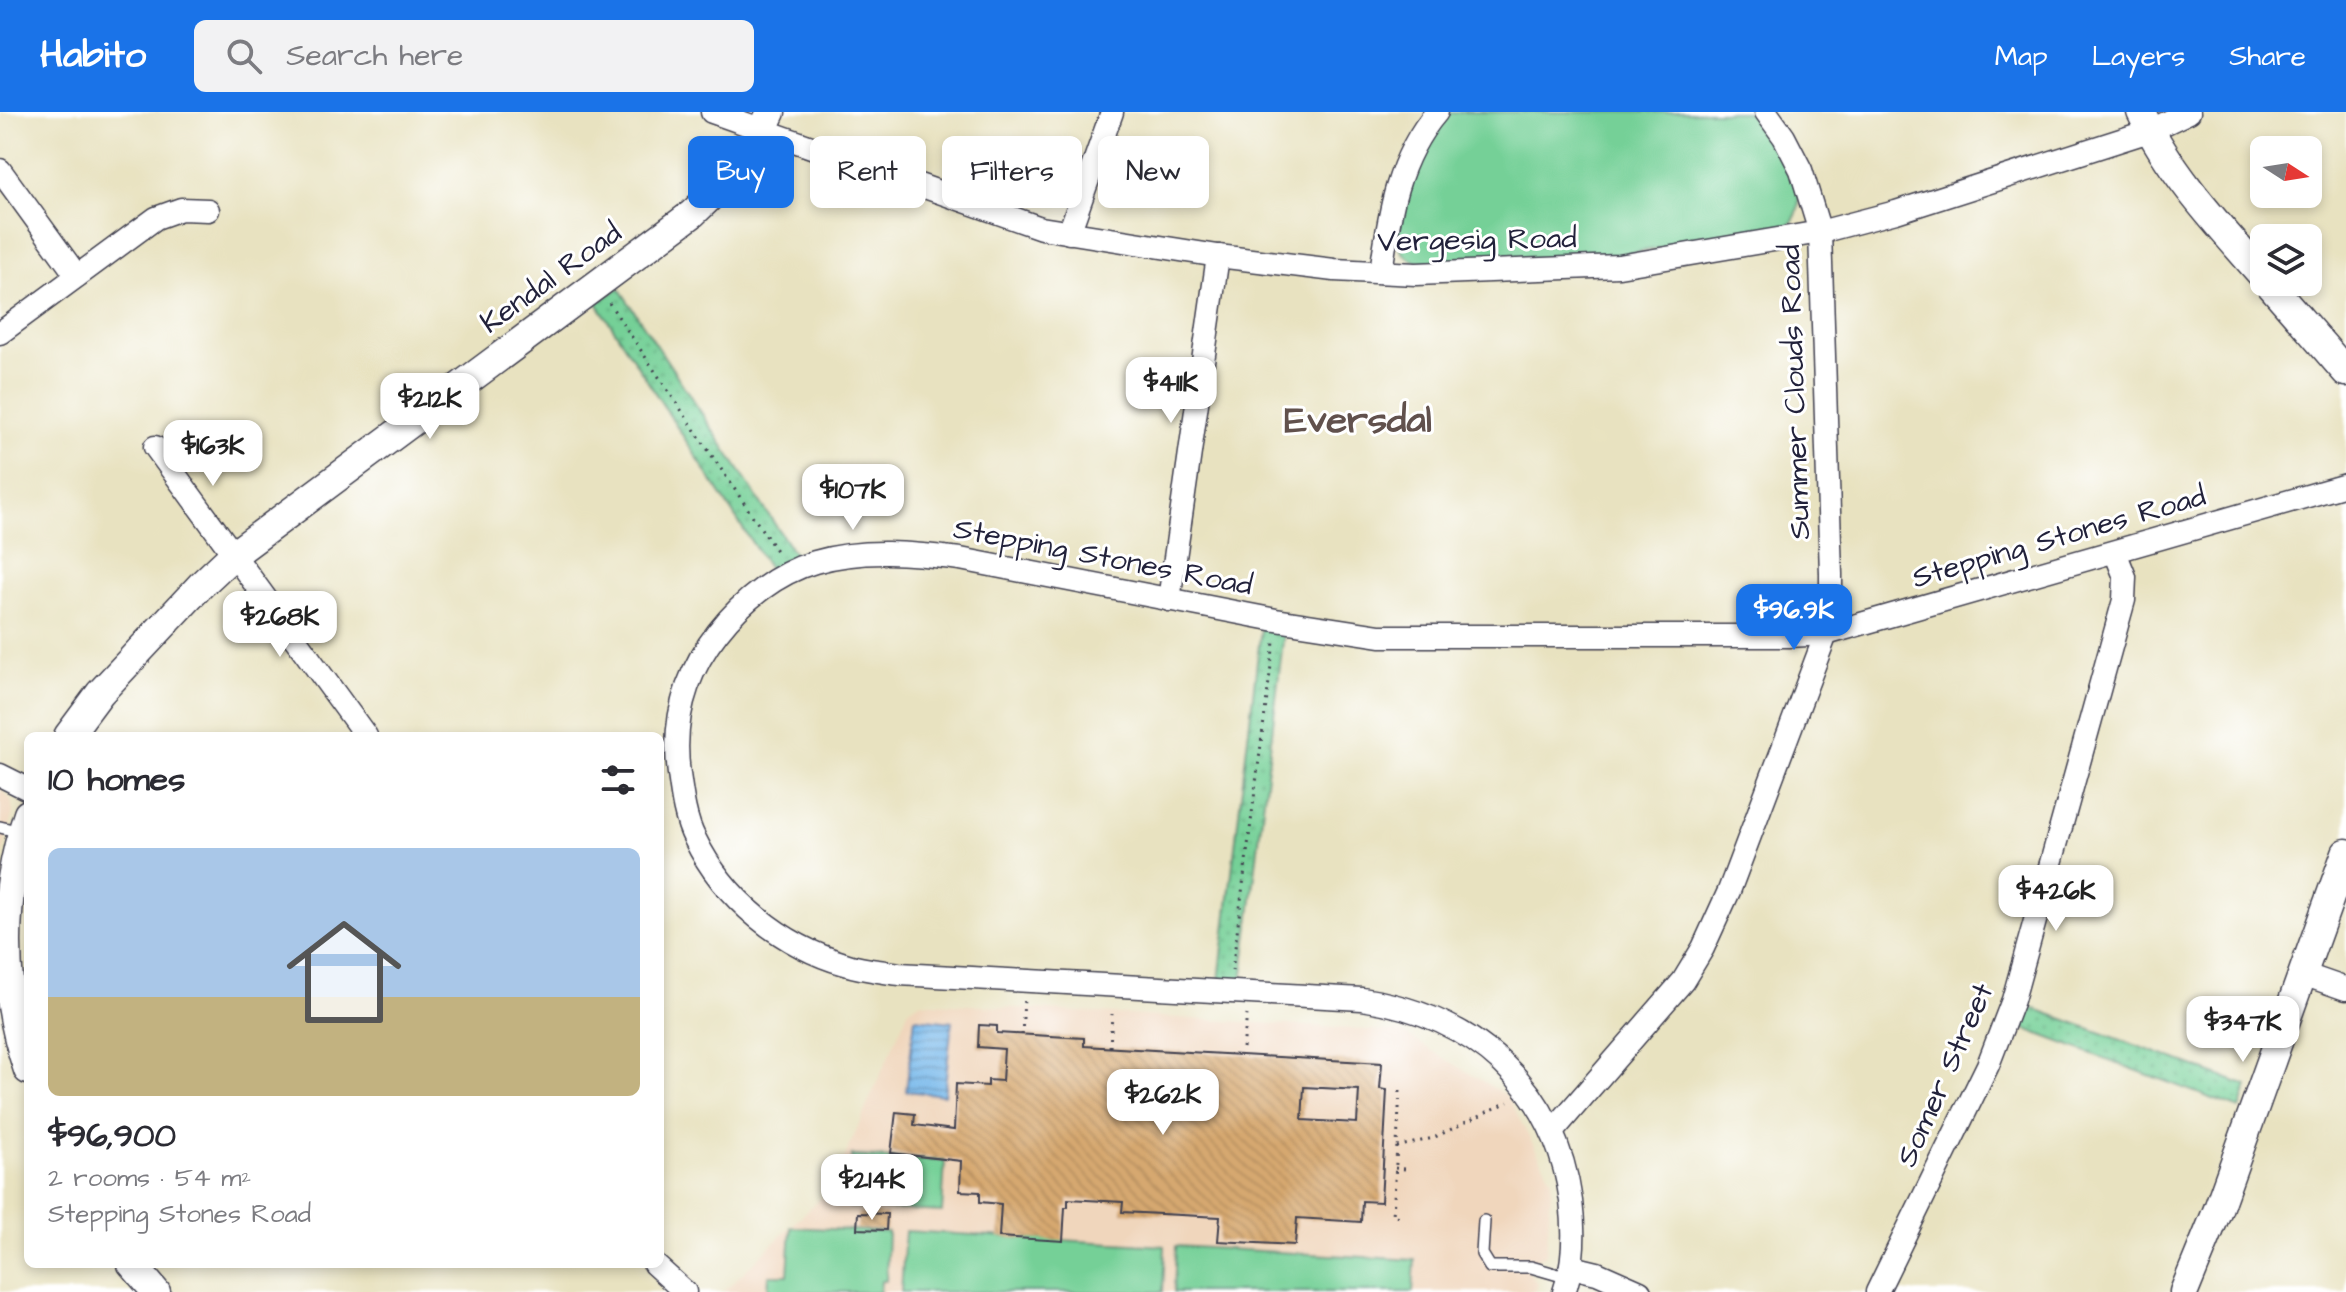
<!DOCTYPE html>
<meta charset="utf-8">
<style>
body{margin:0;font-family:"Architects Daughter",sans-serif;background:#f2f2f3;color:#2b2b33;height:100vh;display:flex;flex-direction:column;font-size:30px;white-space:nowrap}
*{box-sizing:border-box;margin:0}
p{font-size:26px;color:#7c7c81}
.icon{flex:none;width:44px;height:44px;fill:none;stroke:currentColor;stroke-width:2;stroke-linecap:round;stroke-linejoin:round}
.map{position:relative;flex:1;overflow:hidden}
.panel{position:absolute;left:24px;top:620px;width:640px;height:536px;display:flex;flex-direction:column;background:#fff;border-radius:12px;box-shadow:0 4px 12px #0003}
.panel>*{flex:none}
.hud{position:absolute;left:688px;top:24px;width:760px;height:72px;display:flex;gap:16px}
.needle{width:52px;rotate:102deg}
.buttons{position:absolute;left:2250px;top:24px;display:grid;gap:16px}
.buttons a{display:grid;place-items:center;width:72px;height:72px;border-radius:12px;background:#fff;box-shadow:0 4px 12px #0003;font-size:40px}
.price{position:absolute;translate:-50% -68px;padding:0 18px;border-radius:16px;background:#fff;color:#222;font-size:26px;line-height:52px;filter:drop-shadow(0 2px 4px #0008)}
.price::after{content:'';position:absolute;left:50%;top:48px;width:24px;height:18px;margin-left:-12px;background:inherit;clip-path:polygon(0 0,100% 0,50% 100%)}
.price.current{background:#1a73e8;color:#fff}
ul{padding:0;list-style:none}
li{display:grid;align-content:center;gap:16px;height:424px;padding:0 24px}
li+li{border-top:2px solid #e1e1e2}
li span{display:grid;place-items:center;height:248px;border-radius:12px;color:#555}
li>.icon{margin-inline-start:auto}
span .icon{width:144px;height:144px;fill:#fffc;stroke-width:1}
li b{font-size:34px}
h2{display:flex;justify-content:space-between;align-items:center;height:96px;padding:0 24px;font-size:34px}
.tag{padding:0 28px;border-radius:12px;background:#fff;box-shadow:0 4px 12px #0003;font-size:28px;line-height:72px}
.tag.current{background:#1a73e8;color:#fff}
header{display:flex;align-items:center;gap:48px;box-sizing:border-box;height:112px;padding:0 40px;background:#1a73e8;color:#fff}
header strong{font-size:38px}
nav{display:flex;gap:44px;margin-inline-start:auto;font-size:28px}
.search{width:560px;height:72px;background:#f2f2f3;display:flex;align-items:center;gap:20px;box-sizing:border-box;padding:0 28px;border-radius:12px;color:#7c7c81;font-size:30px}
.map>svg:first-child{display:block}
.built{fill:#f0d6bc}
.grass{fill:url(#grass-dots);stroke:#4c7969;stroke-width:2}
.park{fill:#75d097;stroke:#4c7969;stroke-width:2}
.water{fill:url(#water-rules);stroke:#4c6c92;stroke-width:2}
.building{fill:url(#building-back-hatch);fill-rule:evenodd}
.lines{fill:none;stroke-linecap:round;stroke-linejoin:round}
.service-casing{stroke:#403f4f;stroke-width:14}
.minor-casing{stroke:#403f4f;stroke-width:25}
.tertiary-casing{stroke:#403f4f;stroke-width:31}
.path{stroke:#403f4f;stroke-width:3;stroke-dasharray:2 6;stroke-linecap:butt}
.service{stroke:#fff;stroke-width:11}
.minor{stroke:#fff;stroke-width:22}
.tertiary{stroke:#fff;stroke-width:28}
.labels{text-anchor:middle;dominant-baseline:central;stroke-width:6;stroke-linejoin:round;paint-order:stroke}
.street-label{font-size:30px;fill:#22223b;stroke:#fff}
.district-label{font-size:38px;font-weight:bold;fill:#61514d;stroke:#fff}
</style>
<header>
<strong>Habito</strong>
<div class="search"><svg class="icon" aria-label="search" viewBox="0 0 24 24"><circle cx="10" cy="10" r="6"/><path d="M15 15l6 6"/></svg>Search here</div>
<nav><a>Map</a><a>Layers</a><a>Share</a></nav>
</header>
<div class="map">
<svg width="2346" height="1180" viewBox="0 0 2346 1180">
<defs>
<pattern id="grass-dots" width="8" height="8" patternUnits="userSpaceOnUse" patternTransform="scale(2)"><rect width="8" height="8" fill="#75d097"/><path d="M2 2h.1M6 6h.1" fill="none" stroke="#65b283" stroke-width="1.8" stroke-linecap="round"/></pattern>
<pattern id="water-rules" width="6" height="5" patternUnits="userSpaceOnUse" patternTransform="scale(2)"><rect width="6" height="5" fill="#75b7ea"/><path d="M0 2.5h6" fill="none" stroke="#6094bf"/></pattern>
<pattern id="building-back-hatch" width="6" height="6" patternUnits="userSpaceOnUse" patternTransform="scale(2)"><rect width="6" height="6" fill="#d6a86f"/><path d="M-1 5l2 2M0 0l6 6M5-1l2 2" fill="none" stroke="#b79061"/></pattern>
</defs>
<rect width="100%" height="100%" fill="#fff"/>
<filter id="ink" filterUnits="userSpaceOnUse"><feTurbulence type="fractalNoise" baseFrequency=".0125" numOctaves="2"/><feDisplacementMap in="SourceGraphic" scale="16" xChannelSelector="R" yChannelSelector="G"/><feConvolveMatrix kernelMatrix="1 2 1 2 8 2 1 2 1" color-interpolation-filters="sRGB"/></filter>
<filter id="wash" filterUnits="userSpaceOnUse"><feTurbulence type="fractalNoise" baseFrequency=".006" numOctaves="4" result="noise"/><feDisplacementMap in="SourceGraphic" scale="32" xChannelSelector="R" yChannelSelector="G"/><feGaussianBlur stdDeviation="1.8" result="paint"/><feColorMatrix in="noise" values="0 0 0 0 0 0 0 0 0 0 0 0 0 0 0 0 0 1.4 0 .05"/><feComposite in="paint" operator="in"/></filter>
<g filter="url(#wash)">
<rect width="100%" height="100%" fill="#e8e2c0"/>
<g class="built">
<polygon points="0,676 11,688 13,700 0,751"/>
<polygon points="920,890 1401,920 1507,984 1552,1068 1546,1143 1532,1149 1529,1162 1538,1172 1535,1180 723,1180 832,1075 909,897"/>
</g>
<g class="grass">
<polygon points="619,176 799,449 771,460 597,191"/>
<polygon points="1261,516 1284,520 1242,870 1219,869"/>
<polygon points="2022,892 2248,974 2240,997 2014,913"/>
</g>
<g class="park">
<path d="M1451,0h300c22,24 70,87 36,115l-185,31 -185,4c-54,-18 10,-125 34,-150z"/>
<polygon points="852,1044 945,1049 942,1100 849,1095"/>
<polygon points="791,1115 888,1120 886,1169 881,1169 880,1180 768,1180 769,1163 788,1163"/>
<polygon points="905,1119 1165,1134 1163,1180 901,1180"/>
<polygon points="1176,1134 1415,1148 1413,1180 1174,1180"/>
</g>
<polygon class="water" points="915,906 952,910 944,983 906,979"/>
<g id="blocks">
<g class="building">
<path d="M979,913l18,1v7l87,5v8l298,17 -2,26 7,1 -6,112 -19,-1 -1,21 -64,-4 -2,27 -77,-4 2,-24 -98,-5 1,-10 -55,-3v8h-3l-2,34 -64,-4 2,-33 -21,-2v-10l-20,-1 1,-30 -70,-8 5,-41 19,2 -1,11 40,5 2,-46 32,2v-6l14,1 2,-32 -26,-2zM1304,975l55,3 -2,33 -55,-3z"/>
<polygon points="858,1101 887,1102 886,1118 857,1117"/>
</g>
</g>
</g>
<g filter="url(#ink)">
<use href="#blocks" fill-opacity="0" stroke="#403f4f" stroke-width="2"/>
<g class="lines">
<g class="service-casing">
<g id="service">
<polyline points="0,715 21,720"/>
<polyline points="1484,1109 1482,1142 1490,1155 1531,1155 1569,1166"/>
</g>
</g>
<g class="minor-casing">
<g id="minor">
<polyline points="712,0 1041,116 1218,144 1334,158 1416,162 1619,154 1820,120 1896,100 2149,19 2189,0"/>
<polyline points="0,58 77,164"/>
<polyline points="1069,121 1112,0"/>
<path d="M1381,160c8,-58 16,-113 56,-160"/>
<polyline points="0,221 156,106 181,97 208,98"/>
<polyline points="155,335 366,624"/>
<polyline points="1169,488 1218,144"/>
<polyline points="0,663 28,677"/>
<polyline points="2303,862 2346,877"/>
<polyline points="1552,1020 1683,869 1703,836 1729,779 1826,522 1831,492 1831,462 1820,120 1801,58 1784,25 1766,0"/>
<polyline points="654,1152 685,1180"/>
<polyline points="1572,1155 1597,1161 1640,1180"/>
<path d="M1564,1180c11,-30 11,-60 7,-91 -16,-115 -97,-185 -209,-202l-463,-25c-18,-3 -37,-4 -54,-10 -63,-18 -121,-65 -150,-125 -10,-19 -13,-43 -16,-65 -7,-52 6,-100 39,-142 24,-31 59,-59 97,-70 47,-14 98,-9 145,-3l316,61 104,16h409l37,-2 520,-149"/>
<polyline points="1877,1180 1988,953 2013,888 2124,488 2125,465 2115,440"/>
</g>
</g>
<g class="tertiary-casing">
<g id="tertiary">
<path d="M2141,0c29,62 78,114 123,165"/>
<polyline points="2268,170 2346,260"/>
<path d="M68,624l32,-43 101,-108 32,-30 459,-341c31,-29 62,-62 79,-102"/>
<path d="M28,702c-28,82 -28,174 0,256"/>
<polyline points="132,1152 156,1180"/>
<polyline points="2184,1180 2218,1097 2346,741"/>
</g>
</g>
<g class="path">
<polyline points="609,191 779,443"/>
<polyline points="1232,859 1274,530"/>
<polyline points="1022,923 1024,888"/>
<polyline points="1110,935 1112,902"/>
<polyline points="1243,936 1247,903"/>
<polyline points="1400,979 1393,1104 1403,1105"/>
<polyline points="1397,1035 1433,1026 1508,990"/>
<polyline points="1395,1056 1406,1057"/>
</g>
<use href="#service" class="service"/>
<use href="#minor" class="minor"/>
<use href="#tertiary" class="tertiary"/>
</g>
</g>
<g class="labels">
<g class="street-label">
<text transform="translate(1477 128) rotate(-1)">Vergesig Road</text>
<text transform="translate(551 166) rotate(-36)">Kendal Road</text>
<text transform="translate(1795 280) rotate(-92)">Summer Clouds Road</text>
<text transform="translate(2059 425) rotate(-16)">Stepping Stones Road</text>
<text transform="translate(1103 445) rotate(11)">Stepping Stones Road</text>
<text transform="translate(1945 963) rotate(-66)">Somer Street</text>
</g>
<g class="district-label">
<text x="1358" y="309">Eversdal</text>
</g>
</g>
</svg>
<div class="buttons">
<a><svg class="needle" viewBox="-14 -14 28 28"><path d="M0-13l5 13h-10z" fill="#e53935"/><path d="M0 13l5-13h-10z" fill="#7c7c81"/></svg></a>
<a><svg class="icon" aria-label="layers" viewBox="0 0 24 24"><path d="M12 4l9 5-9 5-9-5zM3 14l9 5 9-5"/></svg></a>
</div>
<b class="price" style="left:1171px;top:313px">$411K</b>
<b class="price" style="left:430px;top:329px">$212K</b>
<b class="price" style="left:213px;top:376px">$163K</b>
<b class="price" style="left:853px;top:420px">$107K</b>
<b class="price current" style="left:1794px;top:540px">$96.9K</b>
<b class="price" style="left:280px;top:547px">$268K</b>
<b class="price" style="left:2056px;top:821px">$426K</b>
<b class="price" style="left:2243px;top:952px">$347K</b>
<b class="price" style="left:1163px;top:1025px">$262K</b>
<b class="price" style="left:872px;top:1110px">$214K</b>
<div class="hud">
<a class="tag current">Buy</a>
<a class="tag">Rent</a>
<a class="tag">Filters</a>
<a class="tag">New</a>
</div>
<section class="panel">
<h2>10 homes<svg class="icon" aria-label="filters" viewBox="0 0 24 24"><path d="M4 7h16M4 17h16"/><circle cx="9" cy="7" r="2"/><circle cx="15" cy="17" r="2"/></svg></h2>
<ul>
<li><span style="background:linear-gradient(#a9c7e8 60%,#c2b280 0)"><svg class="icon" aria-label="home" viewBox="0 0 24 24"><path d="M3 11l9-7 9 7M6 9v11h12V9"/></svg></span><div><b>$96,900</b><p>2 rooms · 54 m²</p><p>Stepping Stones Road</p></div></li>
</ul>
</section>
</div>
